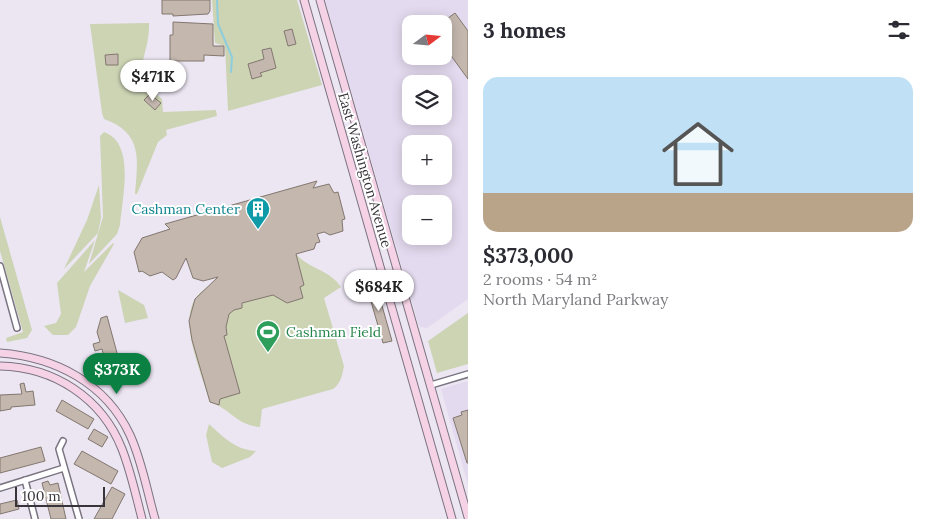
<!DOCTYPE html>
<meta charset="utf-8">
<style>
body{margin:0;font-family:Lora,serif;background:#f2f2f3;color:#2b2b33;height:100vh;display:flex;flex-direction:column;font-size:19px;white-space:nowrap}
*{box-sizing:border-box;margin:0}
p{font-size:16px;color:#7c7c81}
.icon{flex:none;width:28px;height:28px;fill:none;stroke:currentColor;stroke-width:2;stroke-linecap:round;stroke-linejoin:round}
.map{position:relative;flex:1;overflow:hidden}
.panel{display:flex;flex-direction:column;background:#fff;width:460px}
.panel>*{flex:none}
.needle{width:32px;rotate:74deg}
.fabs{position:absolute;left:402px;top:15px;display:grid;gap:10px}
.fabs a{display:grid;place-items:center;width:50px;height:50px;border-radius:10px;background:#fff;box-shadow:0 2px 12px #0003;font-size:25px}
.scale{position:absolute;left:15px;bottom:12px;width:90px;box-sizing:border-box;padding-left:5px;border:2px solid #38353a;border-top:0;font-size:14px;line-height:18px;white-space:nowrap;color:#38353a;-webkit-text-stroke:4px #fff;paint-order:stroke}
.price{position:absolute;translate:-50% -42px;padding:0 11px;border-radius:18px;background:#fff;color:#222;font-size:16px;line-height:32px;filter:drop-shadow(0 1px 2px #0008)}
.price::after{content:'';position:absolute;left:50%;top:30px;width:15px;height:11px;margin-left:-8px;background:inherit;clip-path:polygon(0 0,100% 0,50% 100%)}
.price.selected{background:#0b8043;color:#fff}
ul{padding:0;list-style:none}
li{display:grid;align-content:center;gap:10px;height:265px;padding:0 15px}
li+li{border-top:1px solid #e1e1e2}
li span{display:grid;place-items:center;height:155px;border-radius:15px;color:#555}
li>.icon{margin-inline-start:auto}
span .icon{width:90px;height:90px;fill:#fffc;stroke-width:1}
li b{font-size:21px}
h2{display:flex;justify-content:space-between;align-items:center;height:60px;padding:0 15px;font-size:21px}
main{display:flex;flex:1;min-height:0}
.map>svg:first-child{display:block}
.commercial{fill:#e4daef;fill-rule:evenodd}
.green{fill:#ccd4b4}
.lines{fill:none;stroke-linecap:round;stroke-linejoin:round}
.stream{stroke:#8ecddc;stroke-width:2}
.building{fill:#c3b7ae;stroke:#82776f}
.minor-casing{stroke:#797480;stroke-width:8}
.secondary-casing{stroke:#797480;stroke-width:9}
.minor{stroke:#fff;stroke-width:5}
.secondary{stroke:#f6d2e6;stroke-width:7}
.labels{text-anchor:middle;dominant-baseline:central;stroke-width:4;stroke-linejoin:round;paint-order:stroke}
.street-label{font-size:14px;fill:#38353a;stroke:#fff}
.culture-label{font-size:14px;fill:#0d838f;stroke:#fff;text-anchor:end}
.leisure-label{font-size:14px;fill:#27864d;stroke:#fff;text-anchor:start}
</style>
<main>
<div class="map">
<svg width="468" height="519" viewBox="0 0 468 519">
<rect width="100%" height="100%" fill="#ece6f3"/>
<g class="commercial">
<path d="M325,0h143v299l-41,29 -7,-1 -2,-4zM411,24h33v32h-33zM411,84h33v32h-33zM411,144h33v32h-33zM411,204h33v32h-33z"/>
<polygon points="468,381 468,485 441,389"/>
</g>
<g class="green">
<polygon points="212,0 297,0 322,85 228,111 225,46 215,43"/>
<path d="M149,23c1,37 -22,45 13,76l1,13 53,-2 1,6 -51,14 1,5 -9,7 -21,52h-2c3,-35 8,-61 -31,-75l-2,-6 -12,-89z"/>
<path d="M104,132c32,11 18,67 16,93l-3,9 -28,30 14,-47 -3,-81z"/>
<polygon points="99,185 101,218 98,233 64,269 87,220"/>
<polygon points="0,217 32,330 27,338 7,342 6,338 23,332 0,251"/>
<polygon points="95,240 84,272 113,243 114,244 90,286 76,327 68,335 53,335 44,326 56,323 61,314 57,283"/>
<path d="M296,254c13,15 34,16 45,33l-17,11 20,68c-2,10 -3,17 -11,23l-71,20 -2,18c-24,-2 -29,-18 -50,-25 -8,-27 -31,-78 -15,-103 4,-7 15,-14 21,-18v-3z"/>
<polygon points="118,290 144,305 148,318 125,323"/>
<polygon points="468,313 468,364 437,373 428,341"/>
<path d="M209,424c14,13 27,26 47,27l-6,6 -28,11 -10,-6 -6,-27z"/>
</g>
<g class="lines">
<polyline class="stream" points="217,0 218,24 232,57 231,72"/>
</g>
<g class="building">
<polygon points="162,0 210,0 210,11 208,14 173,16 173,14 162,14"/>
<polygon points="455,13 468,31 468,79 444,46 444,21"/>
<polygon points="173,22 213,24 213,46 224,46 224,56 204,55 204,61 170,61 170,35 173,35"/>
<polygon points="292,29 296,44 288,46 284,31"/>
<polygon points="271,48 276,68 260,73 262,76 252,79 248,64 264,59 262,50"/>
<polygon points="118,54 118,65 106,65 105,55"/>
<polygon points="150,94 161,103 155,110 144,100"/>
<polygon points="317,181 313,188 329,184 334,193 338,192 345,219 342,220 343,231 330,235 324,232 317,234 320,242 316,243 314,249 296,254 304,285 300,287 303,298 287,303 273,295 242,303 242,308 234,310 229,314 226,327 227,335 224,336 240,393 220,399 219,405 210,402 192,340 189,321 195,299 218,277 203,281 193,278 186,258 176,278 173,280 162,272 150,276 142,271 139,272 134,252 142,238 170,229 165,224"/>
<polygon points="375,281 392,341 383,343 366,284"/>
<polygon points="107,316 120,364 107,369 102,349 95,351 93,344 100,342 97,332 101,318"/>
<polygon points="24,383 26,392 33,391 35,405 11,407 11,409 0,411 0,395 22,394 20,384"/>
<polygon points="62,400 94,419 88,429 56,411"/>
<polygon points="468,410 468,463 467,463 453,418 462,415 461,412"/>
<polygon points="94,429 108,437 102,447 88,439"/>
<polygon points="41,447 45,461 0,473 0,458"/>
<polygon points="82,451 118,471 111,484 74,464"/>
<polygon points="48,481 50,485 58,483 66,519 51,519 42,483"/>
<polygon points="112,487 125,494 112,519 94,519"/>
<polygon points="17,500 19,509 0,514 0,504"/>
</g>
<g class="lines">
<g class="minor-casing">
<g id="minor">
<polyline points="0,266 17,328"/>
<polyline points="431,385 468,374"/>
<polyline points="63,441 59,449 79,519"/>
<polyline points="25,480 35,519"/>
<polyline points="0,488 64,468"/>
</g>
</g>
<g class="secondary-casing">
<g id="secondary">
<polyline points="304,0 452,519"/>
<polyline points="320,0 468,517"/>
<path d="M0,353c55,4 106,30 130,82 12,26 17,56 25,84"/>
<path d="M0,366c54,1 102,32 122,83 9,23 14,47 20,70"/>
</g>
</g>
<use href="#minor" class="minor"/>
<use href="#secondary" class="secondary"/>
</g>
<defs>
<g id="building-pin" transform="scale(1.25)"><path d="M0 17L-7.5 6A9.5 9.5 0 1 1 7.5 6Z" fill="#0f9aa8" stroke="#fff"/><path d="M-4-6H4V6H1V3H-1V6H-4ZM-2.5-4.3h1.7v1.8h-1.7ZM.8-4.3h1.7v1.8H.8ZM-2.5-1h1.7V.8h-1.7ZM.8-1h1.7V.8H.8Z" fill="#fff"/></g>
<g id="stadium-pin" transform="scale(1.25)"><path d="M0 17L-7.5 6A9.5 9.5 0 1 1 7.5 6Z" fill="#2e9e5b" stroke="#fff"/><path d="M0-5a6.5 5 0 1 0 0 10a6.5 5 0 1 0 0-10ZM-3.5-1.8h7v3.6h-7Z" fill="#fff"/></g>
</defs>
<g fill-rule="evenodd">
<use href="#building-pin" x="258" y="209"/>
<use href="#stadium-pin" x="268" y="332"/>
</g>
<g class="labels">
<g class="street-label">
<text transform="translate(365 170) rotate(74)">East Washington Avenue</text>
</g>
<g class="culture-label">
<text x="240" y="209">Cashman Center</text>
</g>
<g class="leisure-label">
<text x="286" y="332">Cashman Field</text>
</g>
</g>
</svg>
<div class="fabs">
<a><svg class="needle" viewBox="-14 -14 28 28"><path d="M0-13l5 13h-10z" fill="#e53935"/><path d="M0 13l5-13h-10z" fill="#7c7c81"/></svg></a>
<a><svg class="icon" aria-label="layers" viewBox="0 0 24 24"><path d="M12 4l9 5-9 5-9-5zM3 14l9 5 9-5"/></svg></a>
<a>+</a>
<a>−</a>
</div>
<div class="scale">100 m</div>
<b class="price" style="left:153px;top:102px">$471K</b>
<b class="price" style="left:379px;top:312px">$684K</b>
<b class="price selected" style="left:117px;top:395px">$373K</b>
</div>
<section class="panel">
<h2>3 homes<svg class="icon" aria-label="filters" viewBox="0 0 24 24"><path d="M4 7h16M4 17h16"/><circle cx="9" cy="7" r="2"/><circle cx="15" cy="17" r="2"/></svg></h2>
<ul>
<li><span style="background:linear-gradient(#bfe0f5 75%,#b9a48a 0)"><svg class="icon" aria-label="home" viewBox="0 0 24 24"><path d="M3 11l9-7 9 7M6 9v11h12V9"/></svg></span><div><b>$373,000</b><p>2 rooms · 54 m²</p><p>North Maryland Parkway</p></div></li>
</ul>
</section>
</main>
